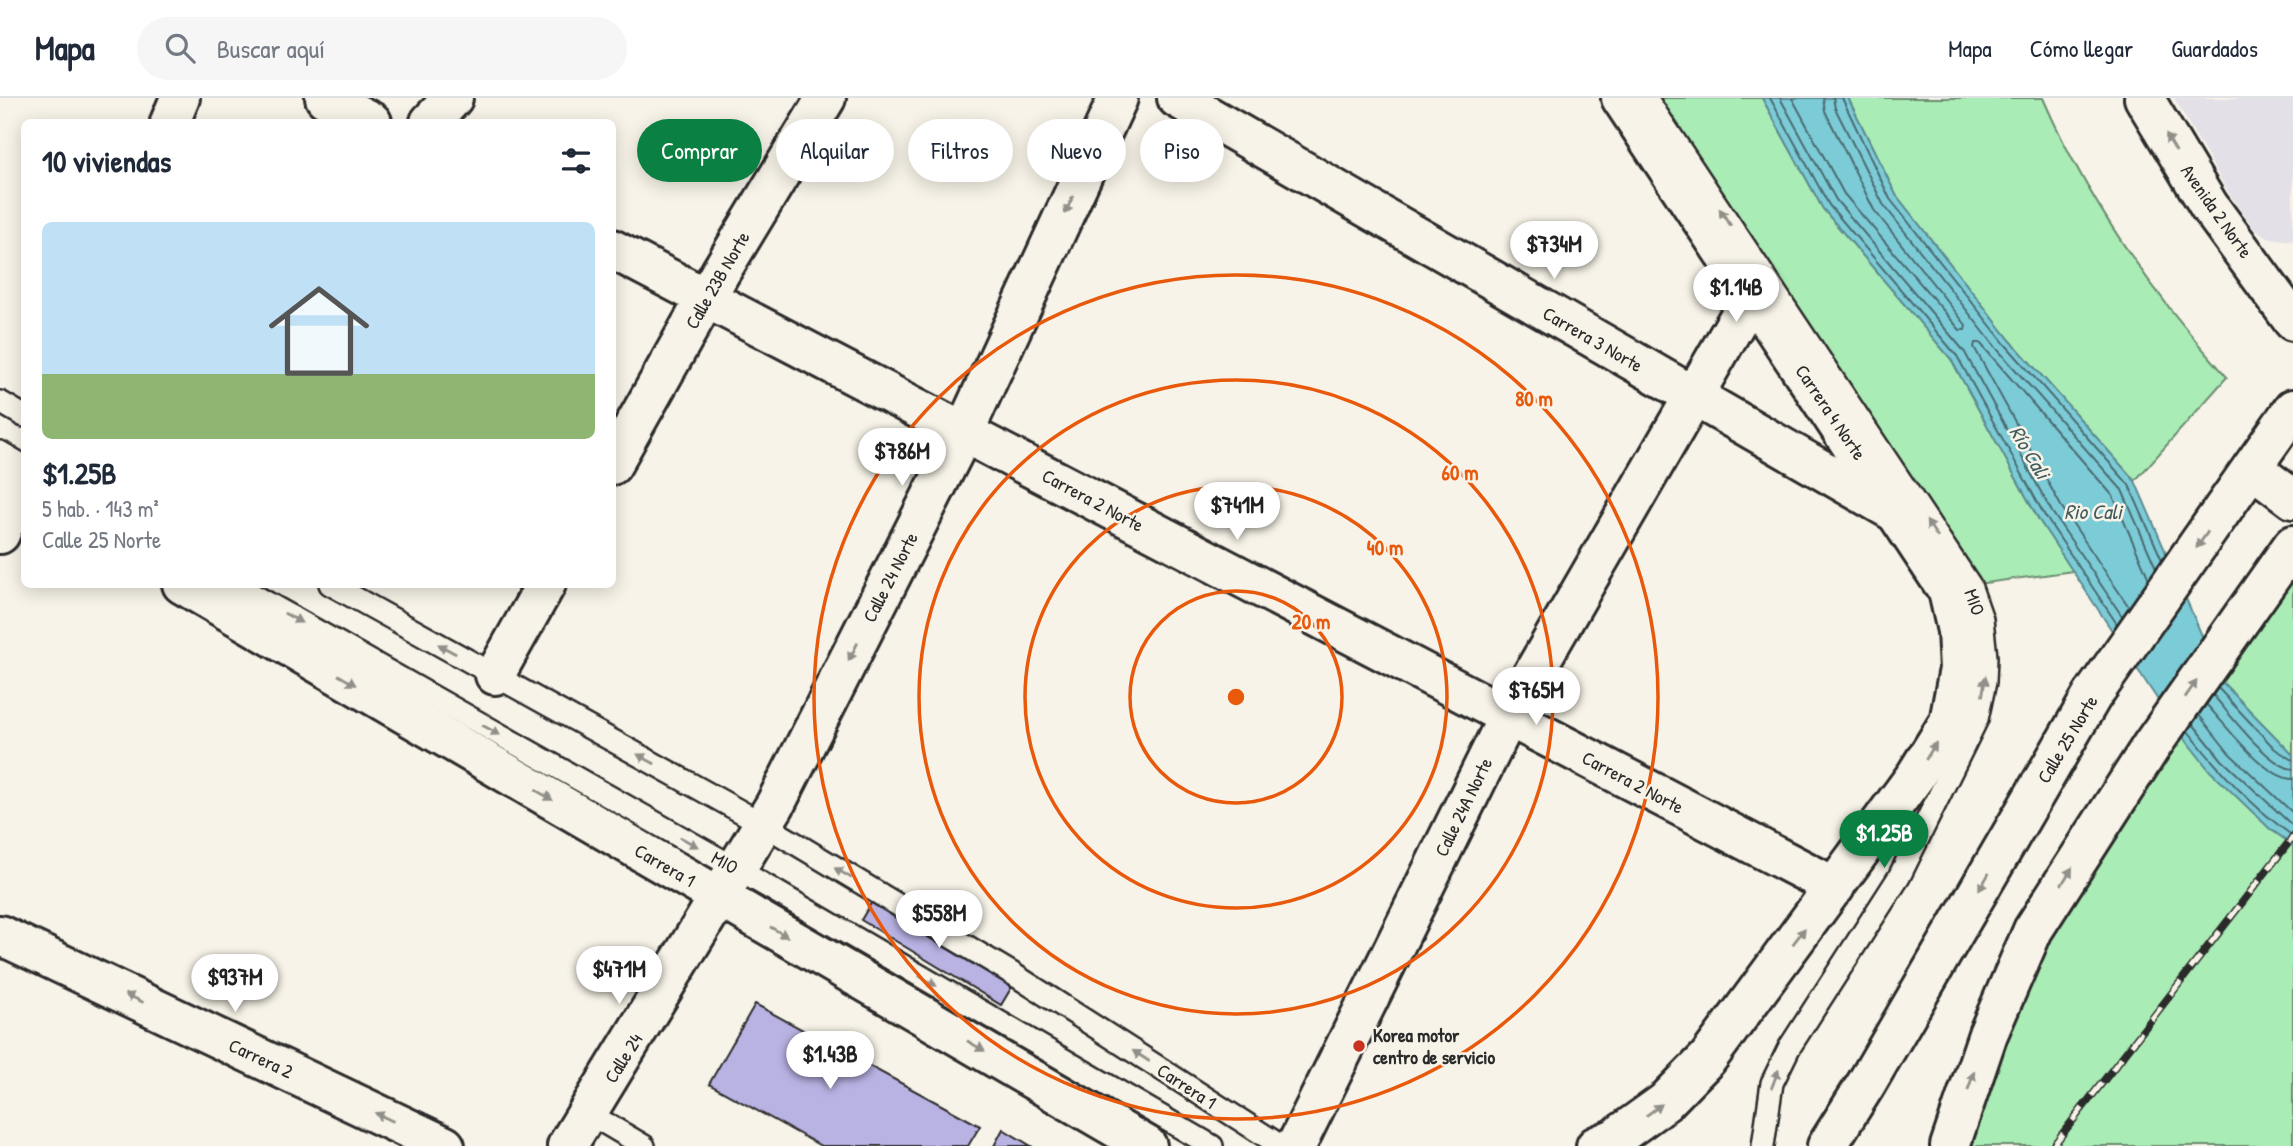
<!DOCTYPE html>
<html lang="es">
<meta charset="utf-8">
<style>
body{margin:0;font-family:"Patrick Hand",sans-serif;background:#f6f6f7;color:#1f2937;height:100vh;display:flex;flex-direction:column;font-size:26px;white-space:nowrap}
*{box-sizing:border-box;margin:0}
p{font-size:23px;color:#747a83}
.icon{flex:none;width:38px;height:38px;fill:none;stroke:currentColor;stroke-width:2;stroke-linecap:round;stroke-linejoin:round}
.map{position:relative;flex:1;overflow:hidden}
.side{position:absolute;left:21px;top:21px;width:595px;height:469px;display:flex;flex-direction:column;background:#fff;border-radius:10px;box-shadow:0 4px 18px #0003}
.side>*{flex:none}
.top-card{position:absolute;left:637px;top:21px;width:665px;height:63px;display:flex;gap:14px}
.price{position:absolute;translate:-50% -60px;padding:0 16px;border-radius:24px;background:#fff;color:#222;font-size:23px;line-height:46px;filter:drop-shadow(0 2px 4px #0008)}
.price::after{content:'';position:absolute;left:50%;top:42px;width:21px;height:16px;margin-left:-10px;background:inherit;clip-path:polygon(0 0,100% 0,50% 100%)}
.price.active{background:#0b8043;color:#fff}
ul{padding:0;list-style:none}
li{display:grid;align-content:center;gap:14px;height:371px;padding:0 21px}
li span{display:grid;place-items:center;height:217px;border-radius:10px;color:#555}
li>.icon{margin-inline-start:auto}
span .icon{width:126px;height:126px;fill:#fffc;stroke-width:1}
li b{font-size:30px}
h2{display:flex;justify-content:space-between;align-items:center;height:84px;padding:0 21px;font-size:30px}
.pill{padding:0 24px;border-radius:32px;background:#fff;box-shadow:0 4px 18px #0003;font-size:24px;line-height:63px}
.pill.active{background:#0b8043;color:#fff}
header{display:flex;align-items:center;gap:42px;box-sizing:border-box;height:98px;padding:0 35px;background:#fff;border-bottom:2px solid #e0e1e3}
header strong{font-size:33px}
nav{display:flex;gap:38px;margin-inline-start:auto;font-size:24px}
.search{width:490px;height:63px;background:#f6f6f7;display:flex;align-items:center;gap:18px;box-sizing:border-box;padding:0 24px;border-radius:38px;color:#747a83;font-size:26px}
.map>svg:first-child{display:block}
.built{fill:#e4e0e7}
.green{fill:#aaecb5;stroke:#6a8c70;stroke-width:2}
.water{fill:#7cccd8;stroke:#5c8c93;stroke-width:2}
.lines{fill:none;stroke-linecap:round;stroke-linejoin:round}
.shore{stroke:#4b6b70;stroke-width:2}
.building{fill:#b9b3e4;stroke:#2b2b2b;stroke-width:2}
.service-casing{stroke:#2b2b2b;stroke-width:26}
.minor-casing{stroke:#2b2b2b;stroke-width:44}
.secondary-casing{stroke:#2b2b2b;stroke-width:44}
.primary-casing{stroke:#2b2b2b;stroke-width:44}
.service{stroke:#f7f3e8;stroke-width:21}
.minor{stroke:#f7f3e8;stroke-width:38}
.secondary{stroke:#f7f3e8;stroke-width:38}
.primary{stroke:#f7f3e8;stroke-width:38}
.rail-casing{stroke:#2b2b2b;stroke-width:8}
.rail{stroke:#f7f3e8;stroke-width:5;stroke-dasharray:16;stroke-linecap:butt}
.oneway{fill:#918f8a}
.ring{fill:none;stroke:#e8590c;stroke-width:3.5}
.poi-dot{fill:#c8321e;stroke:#f7f3e8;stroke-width:2.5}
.labels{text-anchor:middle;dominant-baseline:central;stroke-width:5;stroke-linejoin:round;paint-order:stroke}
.street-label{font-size:19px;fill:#2b2b2b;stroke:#f7f3e8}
.poi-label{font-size:19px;font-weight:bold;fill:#2b2b2b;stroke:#f7f3e8;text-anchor:start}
.water-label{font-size:21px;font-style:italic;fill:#435b5f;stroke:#f7f3e8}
.centre{fill:#e8590c;stroke:#f7f3e8;stroke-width:3.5}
.ring-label{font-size:21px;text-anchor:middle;font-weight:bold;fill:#e8590c;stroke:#f7f3e8;stroke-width:5;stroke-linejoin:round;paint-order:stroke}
</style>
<header>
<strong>Mapa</strong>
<div class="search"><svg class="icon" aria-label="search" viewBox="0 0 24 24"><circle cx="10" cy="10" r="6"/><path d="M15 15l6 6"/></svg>Buscar aquí</div>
<nav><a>Mapa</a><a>Cómo llegar</a><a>Guardados</a></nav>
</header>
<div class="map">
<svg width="2293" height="1048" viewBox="0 0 2293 1048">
<rect width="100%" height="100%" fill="#f7f3e8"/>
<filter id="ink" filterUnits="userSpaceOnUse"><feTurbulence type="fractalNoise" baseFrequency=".0143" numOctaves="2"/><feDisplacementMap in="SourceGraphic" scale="14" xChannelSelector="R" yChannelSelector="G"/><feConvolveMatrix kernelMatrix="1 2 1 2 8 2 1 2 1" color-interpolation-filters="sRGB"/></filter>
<g filter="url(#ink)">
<polygon class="built" points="2174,0 2293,0 2293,143 2270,140 2255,132 2228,94"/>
<g class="green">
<polygon points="1646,0 1762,0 1823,111 1951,261 2039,422 2073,473 1970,487"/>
<path d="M1848,0h195c45,104 109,195 184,279l-92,104 -125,-141 -114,-145z"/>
<polygon points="2293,469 2293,657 2222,584"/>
<polygon points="2177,631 2269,730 2293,747 2293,1048 1950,1048 1988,936"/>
</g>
<polygon class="water" points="1762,0 1848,0 1896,97 2010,242 2135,383 2222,584 2293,657 2293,747 2269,730 2210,673 2177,631 2039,422 1951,261 1823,111"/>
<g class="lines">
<g class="shore">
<polyline points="1770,0 1829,107 1957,258 2045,418 2117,526"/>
<polyline points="1780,0 1836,102 1964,253 2052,414 2122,518"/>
<polyline points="1792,0 1844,96 1960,232 1965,232 1966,227 1874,112 1825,13 1823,0"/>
<polyline points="1833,0 1835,10 1883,106 1998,252 2122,392 2156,470"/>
<polyline points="1842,0 1890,101 2005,246 2129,387 2162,462"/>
<polyline points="2129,509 2061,408 1974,249 1975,245 1980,245 2113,398 2149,481"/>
<polyline points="2218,590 2275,651 2293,662"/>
<path d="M2213,597c16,18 56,72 80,74"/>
<path d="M2206,606c20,21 58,74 87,75"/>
<polyline points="2199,617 2229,655 2293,715"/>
<polyline points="2193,626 2222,662 2293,728"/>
<path d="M2188,633c30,39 64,76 105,105"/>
</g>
</g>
<g class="building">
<polygon points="876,797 1016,882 1001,907 861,822"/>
<polygon points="755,906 980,1028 968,1048 821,1048 709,986"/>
<polygon points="1003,1031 1031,1048 994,1048"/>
</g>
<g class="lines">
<g class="service-casing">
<g id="service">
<polyline points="1646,0 1970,487 1982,521 1986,559 1985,584 1977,621 1899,779 1789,950 1772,985 1763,1048"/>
<polyline points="0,304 24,318"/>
<polyline points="0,354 24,368"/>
<polyline points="234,486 737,771 1212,1048"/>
<polyline points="330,486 763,726 1013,876 1281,1048"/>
<polyline points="588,1015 644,1048"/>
</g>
</g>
<g class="minor-casing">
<g id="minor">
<polyline points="325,0 372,24"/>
<polyline points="1177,0 1893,413"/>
<polyline points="430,24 453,0"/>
<polyline points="612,151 1835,789"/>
<polyline points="612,367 720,175 826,0"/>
<polyline points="495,577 546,486"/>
<polyline points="0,837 445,1048"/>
<polyline points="567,1048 775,707 964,334 1118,0"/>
<polyline points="1296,1048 1508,619 1752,197"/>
<polyline points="1596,1048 1615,1040 1665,1004 1708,960 1916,677 1949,624 1959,571 1957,533 1948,493 1621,0"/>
</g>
</g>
<g class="secondary-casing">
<g id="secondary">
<polyline points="170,24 180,0"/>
<polyline points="0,436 24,380"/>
</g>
</g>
<g class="primary-casing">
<g id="primary">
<polyline points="2144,0 2209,108 2293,223"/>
<polyline points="2252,370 2293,401"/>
<polyline points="0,381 24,395"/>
<polyline points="182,486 1147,1048"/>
<polyline points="1827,1048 1866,986 2092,598 2293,311"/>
<polyline points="1950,1048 1988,936 2033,832 2152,647 2293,447"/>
</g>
</g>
<use href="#service" class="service"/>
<use href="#minor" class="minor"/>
<use href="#secondary" class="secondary"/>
<use href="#primary" class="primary"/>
<g class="rail-casing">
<polyline id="rail" points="2053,1048 2293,739"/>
</g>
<use href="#rail" class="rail"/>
</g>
<defs><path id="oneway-solid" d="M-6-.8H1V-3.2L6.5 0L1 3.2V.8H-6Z" transform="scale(1.75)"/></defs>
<g class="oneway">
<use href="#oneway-solid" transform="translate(2171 45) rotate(-121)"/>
<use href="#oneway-solid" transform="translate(1069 107) rotate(115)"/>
<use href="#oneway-solid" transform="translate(1725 119) rotate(-124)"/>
<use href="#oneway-solid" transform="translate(1932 431) rotate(-124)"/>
<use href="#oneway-solid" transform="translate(2202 442) rotate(125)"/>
<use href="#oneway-solid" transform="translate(293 520) rotate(29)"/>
<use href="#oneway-solid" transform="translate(447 551) rotate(-151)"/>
<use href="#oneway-solid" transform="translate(853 554) rotate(117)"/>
<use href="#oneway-solid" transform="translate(347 582) rotate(30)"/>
<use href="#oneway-solid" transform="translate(1984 588) rotate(-81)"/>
<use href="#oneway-solid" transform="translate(2191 591) rotate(-55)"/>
<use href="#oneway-solid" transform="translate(491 632) rotate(29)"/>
<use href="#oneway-solid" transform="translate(1931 653) rotate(-58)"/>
<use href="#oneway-solid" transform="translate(646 661) rotate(-151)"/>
<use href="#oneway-solid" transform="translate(544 697) rotate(30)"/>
<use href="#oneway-solid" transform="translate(689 744) rotate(29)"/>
<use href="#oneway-solid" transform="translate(843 775) rotate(-149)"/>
<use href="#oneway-solid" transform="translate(2067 778) rotate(-58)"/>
<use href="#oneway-solid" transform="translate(1984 784) rotate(120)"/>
<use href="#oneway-solid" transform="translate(779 834) rotate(30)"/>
<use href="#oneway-solid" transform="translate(1799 838) rotate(-53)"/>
<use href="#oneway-solid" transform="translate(928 883) rotate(30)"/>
<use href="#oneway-solid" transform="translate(134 900) rotate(-155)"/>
<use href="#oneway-solid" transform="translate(976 948) rotate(30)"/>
<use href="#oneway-solid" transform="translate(1141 958) rotate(-147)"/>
<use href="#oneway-solid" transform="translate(1775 981) rotate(-69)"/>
<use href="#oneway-solid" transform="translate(1971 983) rotate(-71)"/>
<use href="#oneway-solid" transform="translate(1654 1012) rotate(-36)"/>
<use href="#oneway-solid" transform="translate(384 1019) rotate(-155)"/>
</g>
</g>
<g class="ring">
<circle cx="1236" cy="599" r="106"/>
<circle cx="1236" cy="599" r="211"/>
<circle cx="1236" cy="599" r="317"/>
<circle cx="1236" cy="599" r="422"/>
</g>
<circle class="poi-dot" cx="1359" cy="948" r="7"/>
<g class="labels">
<g class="street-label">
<text transform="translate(2217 113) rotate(55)">Avenida 2 Norte</text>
<text transform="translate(717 182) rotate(-60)">Calle 23B Norte</text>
<text transform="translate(1593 241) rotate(30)">Carrera 3 Norte</text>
<text transform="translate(1831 314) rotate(56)">Carrera 4 Norte</text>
<text transform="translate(1093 402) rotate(28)">Carrera 2 Norte</text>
<text transform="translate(890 479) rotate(-63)">Calle 24 Norte</text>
<text transform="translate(1975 504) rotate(70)">MIO</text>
<text transform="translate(2067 641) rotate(-59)">Calle 25 Norte</text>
<text transform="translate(1633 684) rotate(28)">Carrera 2 Norte</text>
<text transform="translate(1463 709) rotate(-64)">Calle 24A Norte</text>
<text transform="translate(725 764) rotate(29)">MIO</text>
<text transform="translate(665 767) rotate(30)">Carrera 1</text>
<text transform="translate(261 960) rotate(25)">Carrera 2</text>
<text transform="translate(623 960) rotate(-58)">Calle 24</text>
<text transform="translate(1187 988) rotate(33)">Carrera 1</text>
</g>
<g class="poi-label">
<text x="1373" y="937">Korea motor<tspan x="1373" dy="22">centro de servicio</tspan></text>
</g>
<g class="water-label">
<text transform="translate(2030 354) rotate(59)">Río Cali</text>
<text x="2093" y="413">Rio Cali</text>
</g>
</g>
<circle cx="1236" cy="599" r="10" class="centre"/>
<g class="ring-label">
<text x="1534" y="308">80 m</text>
<text x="1460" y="382">60 m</text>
<text x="1385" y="457">40 m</text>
<text x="1311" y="531">20 m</text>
</g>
</svg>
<b class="price" style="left:1554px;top:183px">$734M</b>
<b class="price" style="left:1736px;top:226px">$1.14B</b>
<b class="price" style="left:902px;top:390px">$786M</b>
<b class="price" style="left:1237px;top:444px">$741M</b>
<b class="price" style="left:1536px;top:629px">$765M</b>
<b class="price active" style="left:1884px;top:772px">$1.25B</b>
<b class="price" style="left:939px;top:852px">$558M</b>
<b class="price" style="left:619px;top:908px">$471M</b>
<b class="price" style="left:235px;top:916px">$937M</b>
<b class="price" style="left:830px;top:993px">$1.43B</b>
<div class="top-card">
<a class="pill active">Comprar</a>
<a class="pill">Alquilar</a>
<a class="pill">Filtros</a>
<a class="pill">Nuevo</a>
<a class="pill">Piso</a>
</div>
<section class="side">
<h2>10 viviendas<svg class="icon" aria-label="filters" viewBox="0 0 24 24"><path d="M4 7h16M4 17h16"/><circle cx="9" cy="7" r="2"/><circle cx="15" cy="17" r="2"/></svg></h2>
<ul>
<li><span style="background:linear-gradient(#bfe0f5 70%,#8fb573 0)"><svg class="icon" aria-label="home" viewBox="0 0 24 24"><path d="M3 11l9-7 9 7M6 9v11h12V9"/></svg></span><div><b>$1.25B</b><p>5 hab. · 143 m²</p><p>Calle 25 Norte</p></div></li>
</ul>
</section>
</div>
